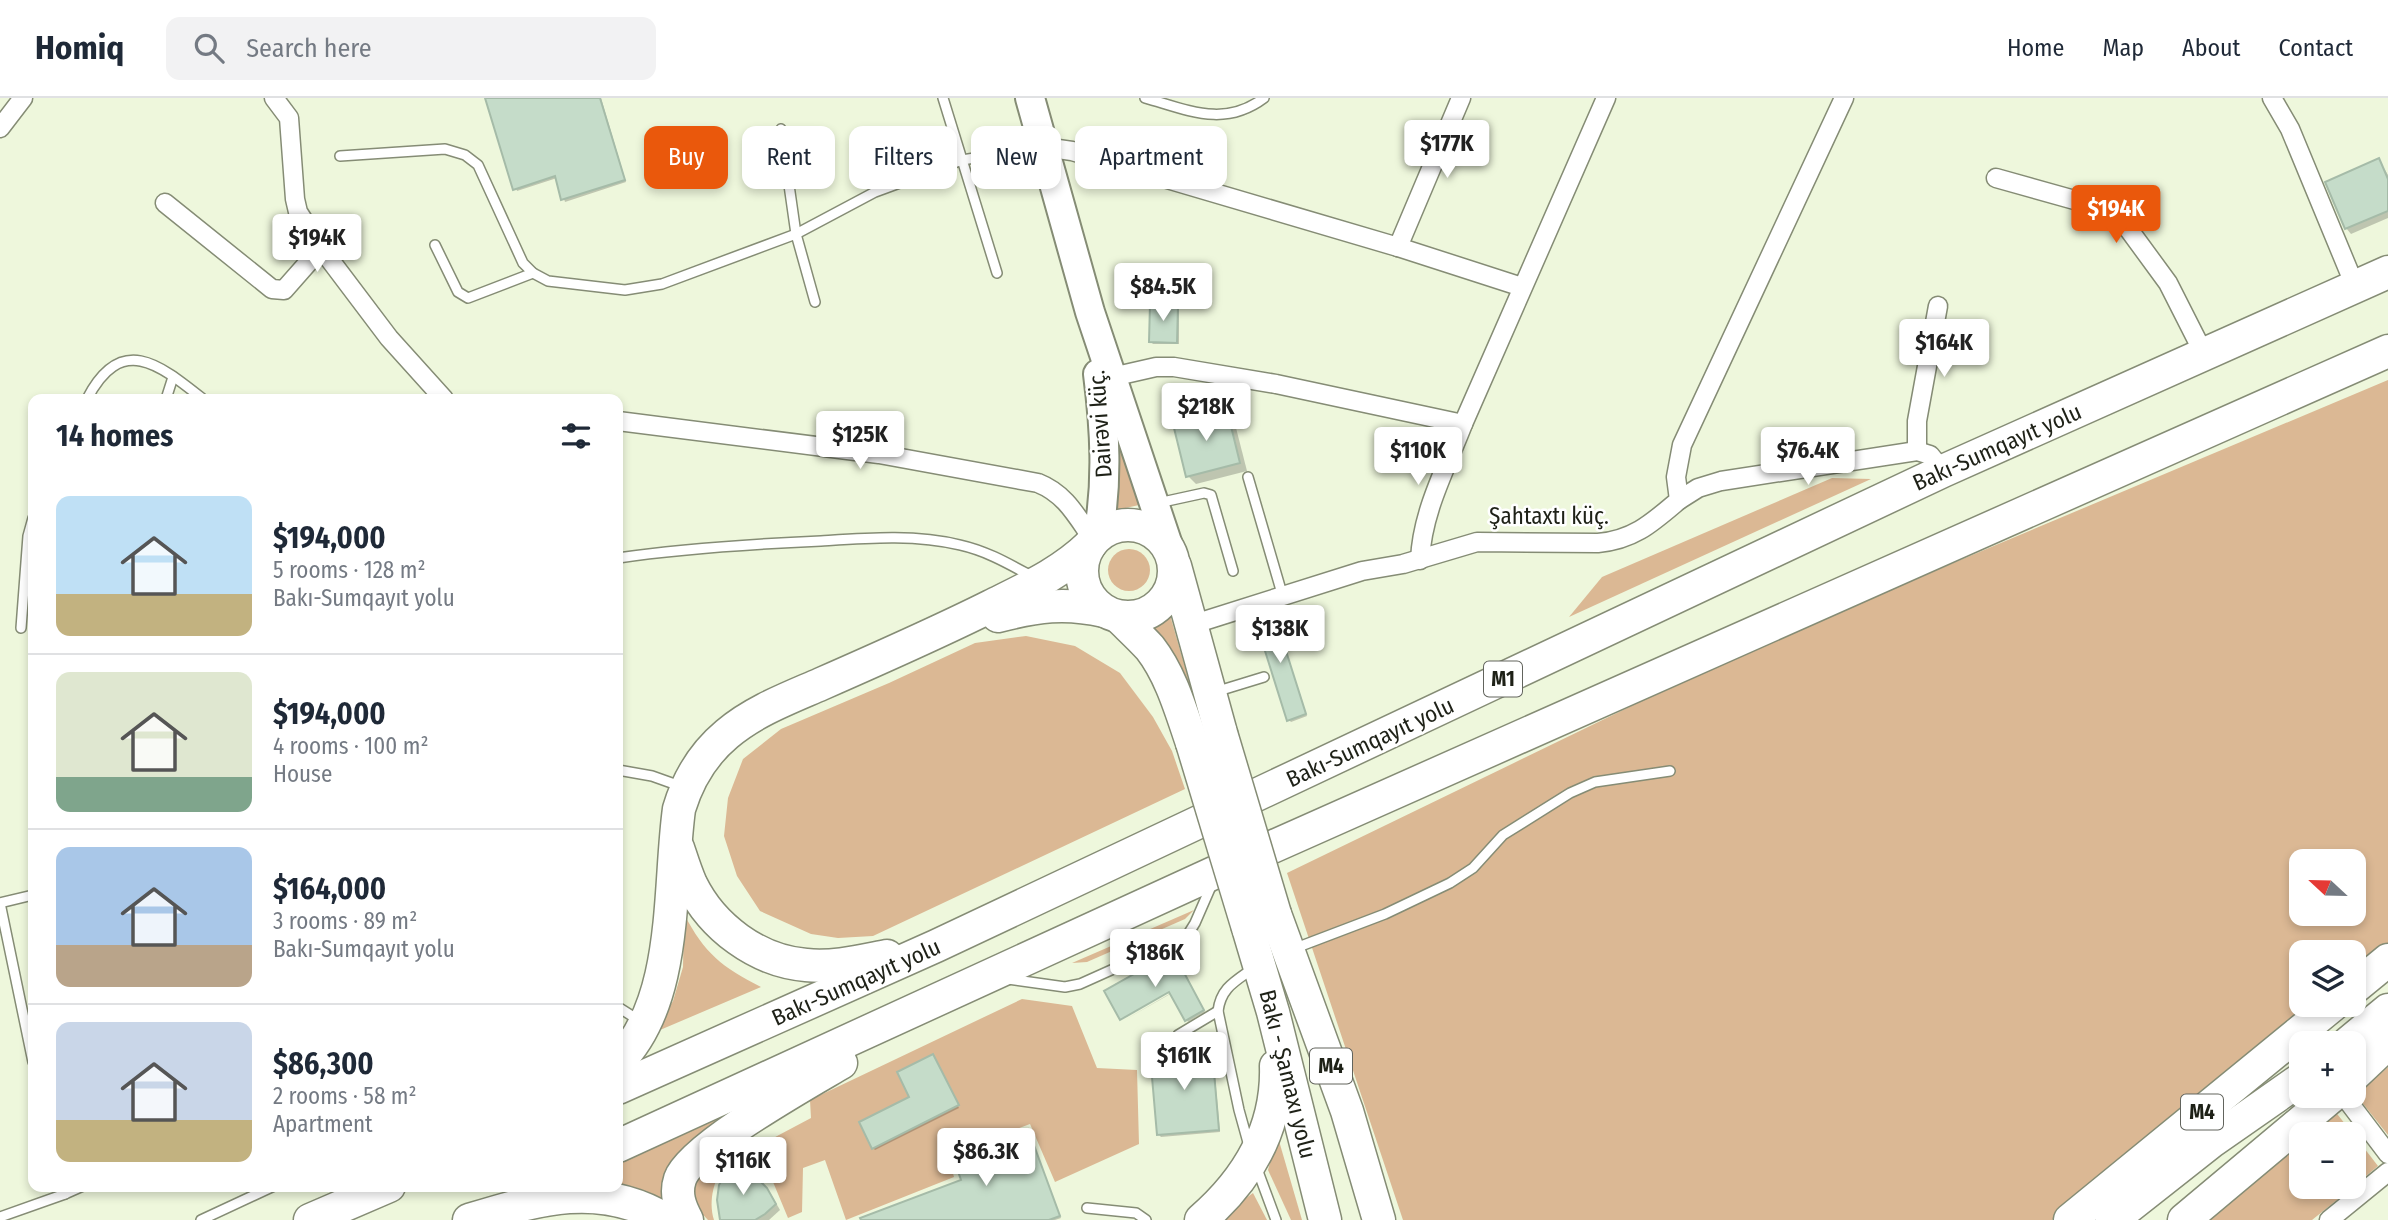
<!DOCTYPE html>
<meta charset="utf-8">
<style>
body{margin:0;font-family:"Fira Sans Condensed",sans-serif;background:#f2f2f3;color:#1f2937;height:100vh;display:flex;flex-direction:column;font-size:26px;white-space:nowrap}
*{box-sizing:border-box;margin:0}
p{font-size:23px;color:#747a83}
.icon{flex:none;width:38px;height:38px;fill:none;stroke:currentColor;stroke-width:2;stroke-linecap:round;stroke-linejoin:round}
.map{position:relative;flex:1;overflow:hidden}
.sheet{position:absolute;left:28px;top:296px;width:595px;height:798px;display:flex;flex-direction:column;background:#fff;border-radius:14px;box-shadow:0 4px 10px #0003}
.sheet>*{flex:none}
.top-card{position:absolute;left:644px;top:28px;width:665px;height:63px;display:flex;gap:14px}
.needle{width:46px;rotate:292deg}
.fabs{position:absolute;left:2289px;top:751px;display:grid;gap:14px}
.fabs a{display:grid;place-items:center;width:77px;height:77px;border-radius:14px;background:#fff;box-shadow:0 4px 10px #0003;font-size:35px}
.price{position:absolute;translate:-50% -60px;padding:0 16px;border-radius:7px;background:#fff;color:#222;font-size:23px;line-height:46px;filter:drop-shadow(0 2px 4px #0008)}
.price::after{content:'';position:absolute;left:50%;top:42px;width:21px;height:16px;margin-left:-10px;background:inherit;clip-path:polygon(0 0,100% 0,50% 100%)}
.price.on{background:#ea580c;color:#fff}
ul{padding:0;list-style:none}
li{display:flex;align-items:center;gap:21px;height:175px;padding:0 28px}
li+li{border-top:2px solid #e0e1e3}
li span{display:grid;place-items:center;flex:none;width:196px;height:140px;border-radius:14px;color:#555}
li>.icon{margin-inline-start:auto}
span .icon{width:84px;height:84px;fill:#fffc;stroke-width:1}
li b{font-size:30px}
h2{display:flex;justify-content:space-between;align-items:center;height:84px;padding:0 28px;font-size:30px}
.chip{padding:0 24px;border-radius:14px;background:#fff;box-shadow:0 4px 10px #0003;font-size:24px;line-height:63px}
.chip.on{background:#ea580c;color:#fff}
header{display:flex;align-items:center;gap:42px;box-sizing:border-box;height:98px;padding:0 35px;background:#fff;border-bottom:2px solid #e0e1e3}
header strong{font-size:33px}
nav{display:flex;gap:38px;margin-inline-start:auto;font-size:24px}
.search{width:490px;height:63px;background:#f2f2f3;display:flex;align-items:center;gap:18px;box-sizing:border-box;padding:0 24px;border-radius:14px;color:#747a83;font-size:26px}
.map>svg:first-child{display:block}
.green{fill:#dbb894;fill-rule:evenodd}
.shadow{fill:#0003}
.building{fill:#c5dcc9;stroke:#a5bba8;stroke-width:2}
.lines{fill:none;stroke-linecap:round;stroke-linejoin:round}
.lane-casing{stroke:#858c75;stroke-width:12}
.street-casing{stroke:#858c75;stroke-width:21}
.primary-casing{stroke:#858c75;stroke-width:32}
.highway-casing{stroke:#858c75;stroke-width:35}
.lane{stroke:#fff;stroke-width:9}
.street{stroke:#fff;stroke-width:18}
.primary{stroke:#fff;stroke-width:28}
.highway{stroke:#fff;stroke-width:32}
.highway-bridge-casing{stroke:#858c75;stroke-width:35;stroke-linecap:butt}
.highway-bridge{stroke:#fff;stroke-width:32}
.labels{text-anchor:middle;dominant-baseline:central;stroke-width:5;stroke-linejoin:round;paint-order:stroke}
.shield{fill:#fff;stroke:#62645d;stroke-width:2}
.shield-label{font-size:21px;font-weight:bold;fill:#1e2117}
.street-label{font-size:23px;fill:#1e2117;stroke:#fff}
</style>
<header>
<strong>Homiq</strong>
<div class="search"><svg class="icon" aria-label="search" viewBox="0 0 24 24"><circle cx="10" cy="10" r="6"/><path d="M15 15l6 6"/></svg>Search here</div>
<nav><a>Home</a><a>Map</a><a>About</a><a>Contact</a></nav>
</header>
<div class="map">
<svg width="2388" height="1122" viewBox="0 0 2388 1122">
<rect width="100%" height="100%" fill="#eef7dc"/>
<g class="green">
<path d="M2388,282v565l-34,28v-21h-53v52l14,1 -263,215h-649l-116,-347 464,-225zM2301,763h53v53h-53z"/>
<polygon points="1108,296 1139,407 1112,413"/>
<polygon points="1832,380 1871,381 1569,519 1602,479"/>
<circle cx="1129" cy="472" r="21"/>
<polygon points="1170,517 1196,608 1139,526"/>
<polygon points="1026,538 1075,548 1120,575 1153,619 1172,653 1185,691 873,838 838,840 811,836 760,813 737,778 724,738 728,700 743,661 781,631 889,585 975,545"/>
<polygon points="1194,812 1185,821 1087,864 1072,865"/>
<path d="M684,816c21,40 38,53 77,73l-108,46 20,-32 10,-34z"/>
<polygon points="1022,901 1072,908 1097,970 1137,972 1139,1046 1055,1084 1030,1026 948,1057 954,1079 846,1122 825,1062 803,1070 802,1114 788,1120 758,1048 811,1020 810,1002"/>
<polygon points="2388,969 2388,1037 2356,997"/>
<polygon points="779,993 666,1073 662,1087 672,1113 618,1088 618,1065"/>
<polygon points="2334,1012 2353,1036 2307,1036"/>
<polygon points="1277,1036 1302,1122 1291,1122 1268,1072"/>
<polygon points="2354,1037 2378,1068 2354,1088"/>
<polygon points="2301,1041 2301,1088 2353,1089 2312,1122 2207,1122"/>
<path d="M752,1051l12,25 -22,-12h-15c-13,16 -19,38 -13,58h-6l-17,-18 4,-29 9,-9z"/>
<polygon points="1253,1095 1267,1122 1216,1122"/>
</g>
<g class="shadow">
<polygon points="487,0 601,0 626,84 565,104 557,80 517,93"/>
<polygon points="2379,62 2388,77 2388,120 2351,136 2346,130"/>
<polygon points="1177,208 1179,210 1179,246 1153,246 1151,244"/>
<polygon points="1226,314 1234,322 1247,373 1196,386 1188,378"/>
<polygon points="1274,516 1307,618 1291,624 1289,622"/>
<polygon points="1174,858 1205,914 1188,924 1172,895 1123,923 1178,891"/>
<polygon points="1211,953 1213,955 1220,1034 1161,1039 1158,1036"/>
<polygon points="934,960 959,1010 875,1052 873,1050 912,1000"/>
<polygon points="1028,1033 1061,1120 1055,1122 863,1122 964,1083"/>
<polygon points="756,1081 772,1098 780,1112 769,1122 722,1122"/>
</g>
<g class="building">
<polygon points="485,0 600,0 625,82 561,102 555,78 513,92"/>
<polygon points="2379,60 2388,81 2388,113 2345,131 2325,84"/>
<polygon points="1150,206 1178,207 1177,245 1149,244"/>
<polygon points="1227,312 1240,365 1186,379 1173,326"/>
<polygon points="1273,512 1306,616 1287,623 1254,518"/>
<polygon points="1173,854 1204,912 1185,923 1169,894 1120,922 1104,893"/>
<polygon points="1212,951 1219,1032 1157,1037 1150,956"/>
<polygon points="933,956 959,1007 872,1051 859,1024 909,999 897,974"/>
<polygon points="1028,1031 1060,1118 1049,1122 861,1122 860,1120 961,1082 953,1059"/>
<polygon points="729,1070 743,1072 757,1080 767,1090 776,1106 765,1116 755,1122 720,1122 717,1102 719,1087"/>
</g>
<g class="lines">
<g class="lane-casing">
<g id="lane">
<polyline points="943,0 997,175"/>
<path d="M1145,0c43,12 79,30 119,0"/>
<polyline points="781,31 796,136 815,204"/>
<polyline points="340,58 445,51 465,57 478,67 523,165 533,175 548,183 625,192 662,186 796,136 875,94 962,62 1038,50"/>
<polyline points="435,147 458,194 468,200 533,175"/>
<path d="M87,301c34,-66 72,-35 116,0"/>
<polyline points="166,301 173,279"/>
<polyline points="1248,379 1283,499"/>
<polyline points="1158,405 1204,395 1211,397 1233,473"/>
<path d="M618,460c67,-10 135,-14 203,-17 46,-3 94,-7 139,4 27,6 49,19 73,32"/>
<polyline points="21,530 28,438 33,420"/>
<polyline points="1215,594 1264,579"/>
<polyline points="618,672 652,678 680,688"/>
<polyline points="33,797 0,805 33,964"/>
<polyline points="1293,851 1385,816 1450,785 1473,770 1503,737 1570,695 1595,684 1670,673"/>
<polyline points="1008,881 1065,889 1080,886 1187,838 1195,825 1212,786"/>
<polyline points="618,909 640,923"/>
<polyline points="1178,937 1218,913"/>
<path d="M1249,1048l-10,-36 -21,-99c3,-24 18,-30 37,-44"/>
<polyline points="1256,1068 1276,1122"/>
<polyline points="65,1096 83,1088"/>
<polyline points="1087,1110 1136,1115 1146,1122"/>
<polyline points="0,1119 65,1096 63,1088"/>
<polyline points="201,1122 274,1088"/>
</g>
</g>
<g class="street-casing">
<g id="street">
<polyline points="274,0 289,20 295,101 298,114 321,150 389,240 444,301"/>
<polyline points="2272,0 2290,31 2355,188"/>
<polyline points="0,30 23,0"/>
<polyline points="1044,49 1072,53 1398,149 1522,189"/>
<polyline points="1996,80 2096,108 2113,116 2127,129 2168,185 2204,256"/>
<polyline points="165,105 272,191 284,192 321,150"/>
<polyline points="1398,149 1461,0"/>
<polyline points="1112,279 1156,269 1174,269 1276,286 1463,326 1606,0"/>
<path d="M618,323l261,33 159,29c28,11 39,34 56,58"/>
<polyline points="1917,353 1917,323 1938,208"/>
<polyline points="1679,402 1698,390 1721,383 1917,353 1930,357 1943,373"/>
<path d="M1420,462c2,-48 26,-92 43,-136"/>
<path d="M1191,527l171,-54 41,-7 74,-22 121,1c36,-3 55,-21 81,-43l-3,-23 6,-32 162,-347"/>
<polyline points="2344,998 2388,1056"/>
<polyline points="2329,1122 2388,1074"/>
</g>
</g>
<g class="primary-casing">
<g id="primary">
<polyline points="1030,0 1090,214 1171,456"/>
<path d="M1098,276c7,55 10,108 0,162"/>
</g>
</g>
<g class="highway-casing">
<g id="highway">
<circle cx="1128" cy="473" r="46"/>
<polyline points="1175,468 1221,635"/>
<path d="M998,518c39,-10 67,-14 106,-5"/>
<path d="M1119,519c10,10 21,20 31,31 21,27 31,63 42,95"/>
<path d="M678,750c4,12 8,25 13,36 21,43 66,77 115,81 27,3 55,-4 81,-9"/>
<polyline points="1275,816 1347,1013 1379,1122"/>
<polyline points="1248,830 1273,914 1325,1122"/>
<polyline points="2354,890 2388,862"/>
<polyline points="2348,945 2388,912"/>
<path d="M618,964c61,-62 50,-173 61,-253 9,-30 24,-55 48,-75 27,-23 62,-36 94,-50 57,-25 114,-50 170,-78 36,-18 70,-33 99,-61"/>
<polyline points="2354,977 2388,945"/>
<polyline points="618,990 936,848 1943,373 2388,174"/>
<polyline points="618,1048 1218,773 2388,253"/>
<polyline points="310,1122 389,1088"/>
<path d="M469,1122c69,-21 131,-40 197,0"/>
<path d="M687,1122c-7,-13 -12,-26 -7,-41 10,-31 129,-97 161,-116"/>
<path d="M1201,1122c46,-40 77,-91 75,-154"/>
<polyline points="2070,1122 2334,906"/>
<polyline points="2112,1122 2211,1044 2301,981"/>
<polyline points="2184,1122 2332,998"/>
</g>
</g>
<use href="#lane" class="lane"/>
<use href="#street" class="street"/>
<use href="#primary" class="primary"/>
<use href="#highway" class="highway"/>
<g class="highway-bridge-casing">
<g id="highway-bridge">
<polyline points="1221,635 1275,816"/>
<polyline points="1192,645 1248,830"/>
</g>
</g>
<use href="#highway-bridge" class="highway-bridge"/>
</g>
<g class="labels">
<g class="shield">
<rect x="1484" y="563.5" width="38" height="35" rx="5"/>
<rect x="1310" y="950.5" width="42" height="35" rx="5"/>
<rect x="2181" y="996.5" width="42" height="35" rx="5"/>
</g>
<g class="shield-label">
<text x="1503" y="581">M1</text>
<text x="1331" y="968">M4</text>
<text x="2202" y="1014">M4</text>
</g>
<g class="street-label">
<text transform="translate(1100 326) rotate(-94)">Dairəvi küç.</text>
<text transform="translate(1997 349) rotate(-24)">Bakı-Sumqayıt yolu</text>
<text x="1549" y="418">Şahtaxtı küç.</text>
<text transform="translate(1370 644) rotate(-25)">Bakı-Sumqayıt yolu</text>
<text transform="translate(856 884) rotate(-24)">Bakı-Sumqayıt yolu</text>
<text transform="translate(1288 976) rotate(76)">Bakı - Şamaxı yolu</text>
</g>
</g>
</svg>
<div class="fabs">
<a><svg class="needle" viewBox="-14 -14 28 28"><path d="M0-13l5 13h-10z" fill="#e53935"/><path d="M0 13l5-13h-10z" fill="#747a83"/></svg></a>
<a><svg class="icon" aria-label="layers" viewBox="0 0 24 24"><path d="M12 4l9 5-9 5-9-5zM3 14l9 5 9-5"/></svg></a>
<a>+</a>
<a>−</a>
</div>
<b class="price" style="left:1447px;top:82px">$177K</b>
<b class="price on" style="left:2116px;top:147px">$194K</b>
<b class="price" style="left:317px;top:176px">$194K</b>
<b class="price" style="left:1163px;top:225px">$84.5K</b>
<b class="price" style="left:1944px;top:281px">$164K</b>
<b class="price" style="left:1206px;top:345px">$218K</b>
<b class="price" style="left:860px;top:373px">$125K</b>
<b class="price" style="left:1418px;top:389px">$110K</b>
<b class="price" style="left:1808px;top:389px">$76.4K</b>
<b class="price" style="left:1280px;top:567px">$138K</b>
<b class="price" style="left:1155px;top:891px">$186K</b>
<b class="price" style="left:1184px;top:994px">$161K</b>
<b class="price" style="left:986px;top:1090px">$86.3K</b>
<b class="price" style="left:743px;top:1099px">$116K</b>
<div class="top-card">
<a class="chip on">Buy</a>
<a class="chip">Rent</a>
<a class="chip">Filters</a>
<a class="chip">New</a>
<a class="chip">Apartment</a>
</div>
<section class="sheet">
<h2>14 homes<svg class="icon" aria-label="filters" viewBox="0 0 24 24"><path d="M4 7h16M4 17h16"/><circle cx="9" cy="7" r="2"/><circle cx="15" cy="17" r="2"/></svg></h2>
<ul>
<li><span style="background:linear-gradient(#bfe0f5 70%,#c2b280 0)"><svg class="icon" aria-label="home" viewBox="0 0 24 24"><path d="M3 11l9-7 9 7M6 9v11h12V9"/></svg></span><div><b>$194,000</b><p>5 rooms · 128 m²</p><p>Bakı-Sumqayıt yolu</p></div></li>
<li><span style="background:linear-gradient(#dfe7d0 75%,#7fa58c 0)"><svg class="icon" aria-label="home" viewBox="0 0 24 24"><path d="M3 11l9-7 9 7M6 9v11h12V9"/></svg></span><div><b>$194,000</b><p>4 rooms · 100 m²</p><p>House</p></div></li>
<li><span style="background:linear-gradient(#a9c7e8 70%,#b9a48a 0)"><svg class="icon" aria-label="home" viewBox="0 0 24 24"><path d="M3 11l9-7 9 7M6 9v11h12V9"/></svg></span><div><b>$164,000</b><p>3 rooms · 89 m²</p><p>Bakı-Sumqayıt yolu</p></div></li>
<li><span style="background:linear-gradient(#c9d6e8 70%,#c2b280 0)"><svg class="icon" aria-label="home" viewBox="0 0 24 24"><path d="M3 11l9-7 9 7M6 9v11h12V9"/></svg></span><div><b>$86,300</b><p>2 rooms · 58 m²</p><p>Apartment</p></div></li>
</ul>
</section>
</div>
